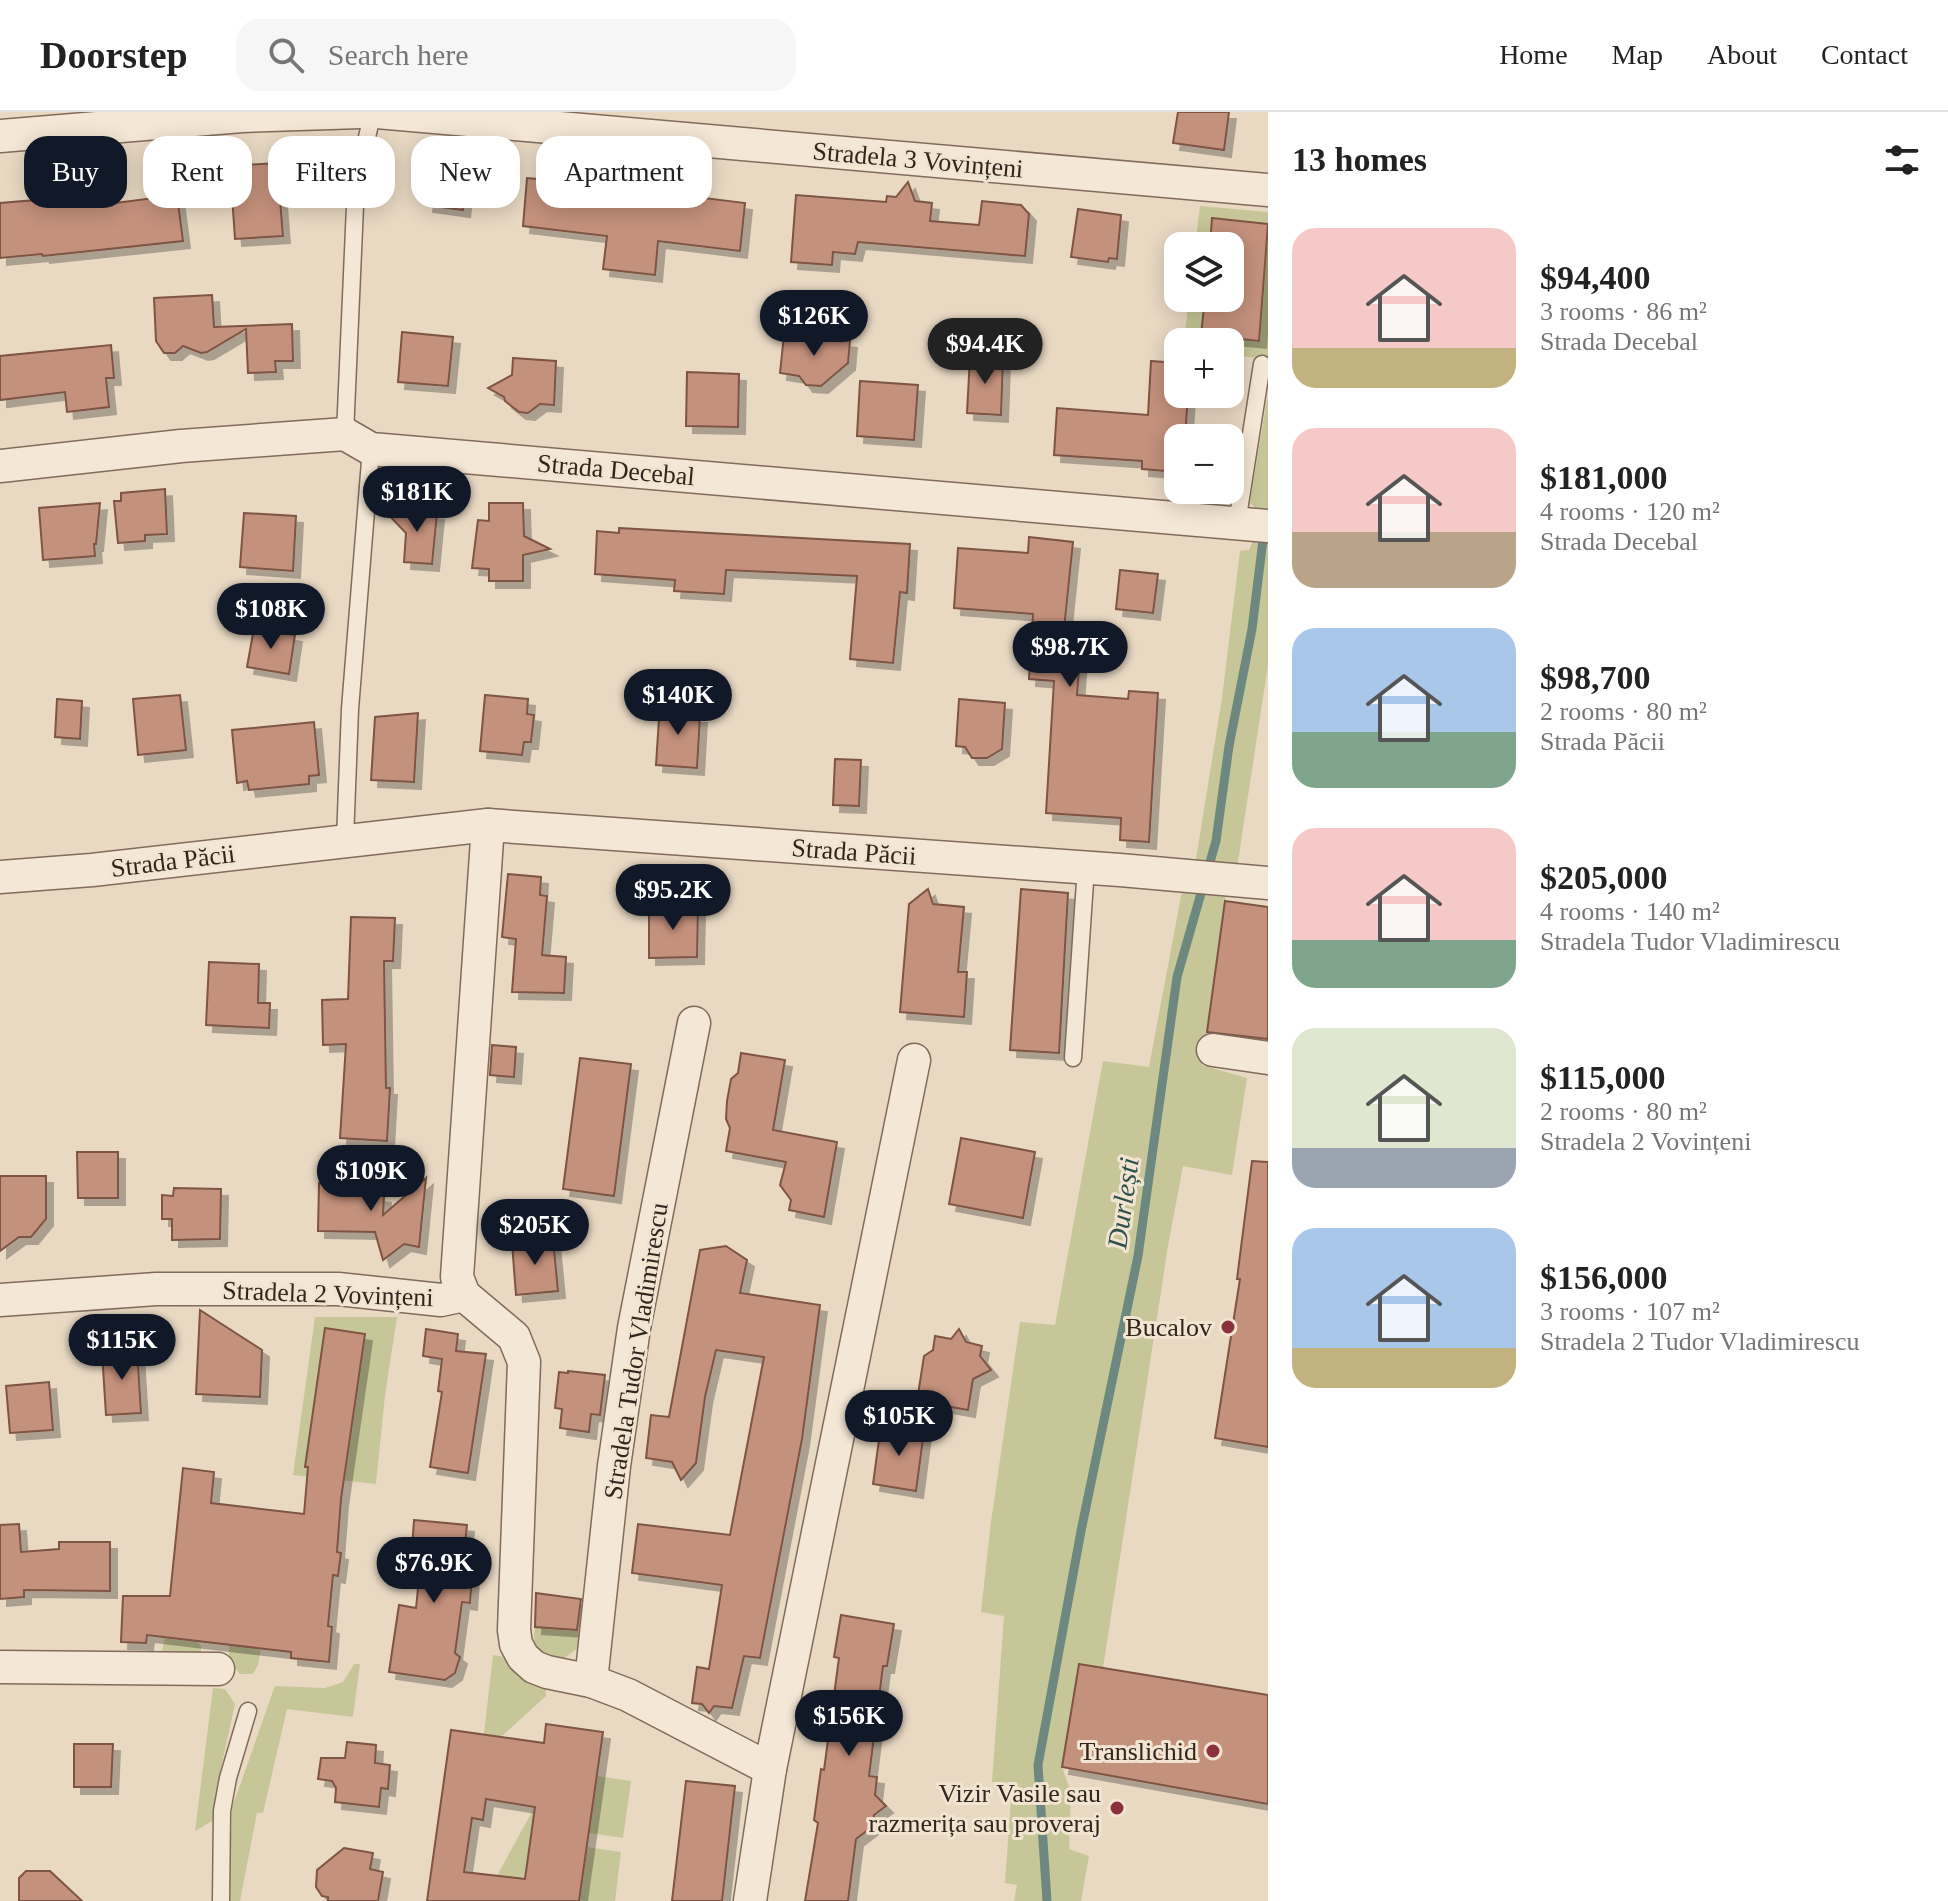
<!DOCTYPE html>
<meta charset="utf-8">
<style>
body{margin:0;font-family:Georgia,serif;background:#f6f6f6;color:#222;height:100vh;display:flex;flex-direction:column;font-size:30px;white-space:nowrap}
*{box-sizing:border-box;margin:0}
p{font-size:26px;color:#767676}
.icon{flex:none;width:44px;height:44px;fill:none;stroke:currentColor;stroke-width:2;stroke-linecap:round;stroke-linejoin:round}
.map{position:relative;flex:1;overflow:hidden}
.drawer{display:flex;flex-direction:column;background:#fff;width:680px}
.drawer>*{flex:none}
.hud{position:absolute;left:24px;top:24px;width:760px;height:72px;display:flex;gap:16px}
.buttons{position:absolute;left:1164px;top:120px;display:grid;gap:16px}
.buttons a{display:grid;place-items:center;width:80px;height:80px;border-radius:16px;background:#fff;box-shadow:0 4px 20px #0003;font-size:40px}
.price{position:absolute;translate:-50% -68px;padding:0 18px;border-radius:28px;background:#111827;color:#fff;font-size:26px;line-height:52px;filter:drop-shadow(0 2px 4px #0008)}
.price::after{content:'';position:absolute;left:50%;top:48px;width:24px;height:18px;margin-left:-12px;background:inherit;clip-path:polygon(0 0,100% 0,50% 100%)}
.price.active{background:#222;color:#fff}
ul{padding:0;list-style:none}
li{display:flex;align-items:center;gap:24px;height:200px;padding:0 24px}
li span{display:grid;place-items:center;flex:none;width:224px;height:160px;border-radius:24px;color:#555}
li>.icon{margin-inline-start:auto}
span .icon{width:96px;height:96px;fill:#fffc;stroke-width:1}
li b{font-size:34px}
h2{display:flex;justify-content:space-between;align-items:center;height:96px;padding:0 24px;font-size:34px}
.chip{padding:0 28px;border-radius:24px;background:#fff;box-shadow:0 4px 20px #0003;font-size:28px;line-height:72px}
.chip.active{background:#111827;color:#fff}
header{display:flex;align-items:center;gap:48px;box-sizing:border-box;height:112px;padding:0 40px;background:#fff;border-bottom:2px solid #e0e0e0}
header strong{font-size:38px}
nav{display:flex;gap:44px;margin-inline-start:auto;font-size:28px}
.search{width:560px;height:72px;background:#f6f6f6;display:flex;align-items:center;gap:20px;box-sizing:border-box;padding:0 28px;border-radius:24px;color:#767676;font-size:30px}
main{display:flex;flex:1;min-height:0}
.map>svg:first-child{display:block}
.green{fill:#c6c698}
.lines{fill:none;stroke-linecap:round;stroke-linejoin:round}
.stream{stroke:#6d897f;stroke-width:9}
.building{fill:#c4917c;stroke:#7e5444;stroke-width:2;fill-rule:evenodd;filter:url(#shadow)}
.service-casing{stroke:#816b5b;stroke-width:19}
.minor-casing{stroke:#816b5b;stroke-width:35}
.service{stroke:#f5e7d5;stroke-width:16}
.minor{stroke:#f5e7d5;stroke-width:32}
.poi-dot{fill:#8a313d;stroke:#f1e4d1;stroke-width:3}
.labels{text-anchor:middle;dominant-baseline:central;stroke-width:6;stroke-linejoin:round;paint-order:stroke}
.street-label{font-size:26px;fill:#33251e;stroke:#f1e4d1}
.poi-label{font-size:26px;fill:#33251e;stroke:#f1e4d1;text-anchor:end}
.water-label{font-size:28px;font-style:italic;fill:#2f514b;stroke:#f1e4d1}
</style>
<header>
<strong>Doorstep</strong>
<div class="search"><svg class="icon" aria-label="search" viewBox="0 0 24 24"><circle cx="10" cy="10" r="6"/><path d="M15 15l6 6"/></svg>Search here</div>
<nav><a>Home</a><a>Map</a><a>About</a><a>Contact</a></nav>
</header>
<main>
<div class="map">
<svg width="1268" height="1789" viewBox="0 0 1268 1789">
<defs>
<filter id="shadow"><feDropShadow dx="7" dy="7" stdDeviation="0" flood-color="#0004"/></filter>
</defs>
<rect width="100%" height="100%" fill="#e9d9c3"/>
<g class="green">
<polygon points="1200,94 1268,100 1268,247 1230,243 1230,230 1184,230 1189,186 1230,186 1230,134 1195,134"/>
<polygon points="1267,287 1268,287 1268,400 1259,399 1250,391"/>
<polygon points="1255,424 1268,425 1268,553 1237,756 1195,753 1222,586 1240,439 1249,438"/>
<polygon points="1182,779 1226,781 1202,953 1247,966 1232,1063 1183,1054 1168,1134 1103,1556 1079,1552 1062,1655 1071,1680 1069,1737 1089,1744 1081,1789 1014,1789 1017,1773 1005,1771 1012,1673 992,1670 1004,1504 981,1500 991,1410 1020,1210 1055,1213 1103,949 1149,955"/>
<polygon points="315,1205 397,1205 385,1283 376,1372 293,1363"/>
<path d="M535,1515l43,3v18l-18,13c-19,-9 -29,-11 -25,-34z"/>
<polygon points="165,1525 196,1528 201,1534 201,1541 196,1545 162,1539"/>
<polygon points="229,1532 261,1536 258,1553 253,1562 240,1562 229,1548"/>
<polygon points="493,1543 511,1546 545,1573 546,1584 501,1625 484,1622"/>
<polygon points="354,1552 360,1552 353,1605 287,1597 263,1701 257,1701 240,1789 229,1789 232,1696 275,1574 325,1576 343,1570"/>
<polygon points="213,1576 225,1577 235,1592 217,1674 214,1708 195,1719"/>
<polygon points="597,1664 631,1669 623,1726 589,1721"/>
<polygon points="534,1696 525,1767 492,1789 493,1771"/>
<polygon points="587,1735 621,1740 615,1789 579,1789"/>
</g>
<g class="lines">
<polyline class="stream" points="1047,1789 1038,1653 1081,1419 1138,1144 1177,865 1216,729 1229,634 1252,517 1264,420"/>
</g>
<g class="building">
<polygon points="1178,0 1229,0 1224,38 1173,31"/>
<polygon points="433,40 470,45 463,98 426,93"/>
<polygon points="277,51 283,124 235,127 230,54"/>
<polygon points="542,61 557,63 564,73 612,78 613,67 664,72 663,81 745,91 740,139 658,129 655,163 603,157 607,124 523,114 527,66 538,67"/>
<polygon points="65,66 66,78 90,76 92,94 177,83 183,129 43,144 42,142 0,146 0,91 36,88 34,70"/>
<polygon points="908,70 915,89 932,91 930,109 979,113 982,89 1021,93 1029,102 1025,144 858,130 855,142 833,140 832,153 791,150 796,83 886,90 887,84 896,85"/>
<polygon points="1078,97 1121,103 1117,147 1109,146 1108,150 1071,145"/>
<polygon points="1212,106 1268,112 1259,229 1201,223 1205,186 1230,186 1230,134 1210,134"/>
<polygon points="212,183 214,215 292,212 293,249 275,249 276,260 248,261 246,217 207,240 201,241 183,234 175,241 164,241 156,229 154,186"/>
<polygon points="402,220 453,225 448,274 398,270"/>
<polygon points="784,223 850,229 848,251 821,274 806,273 799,264 780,261"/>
<polygon points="111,233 114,266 106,266 109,295 67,300 65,280 0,288 0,244"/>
<polygon points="970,245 1003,246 1001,303 967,301"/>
<polygon points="513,246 556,249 554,293 540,292 528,301 519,300 505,289 504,285 488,276 512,263"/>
<polygon points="1151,249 1178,251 1178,282 1188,282 1185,326 1178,326 1178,360 1142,357 1142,349 1054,343 1057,296 1148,303"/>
<polygon points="687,260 739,262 738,315 686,314"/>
<polygon points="860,269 918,273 914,328 857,324"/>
<polygon points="165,377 167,422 145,423 145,429 118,431 114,389 121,389 121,381"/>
<polygon points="100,391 96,432 94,432 95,444 43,448 39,396"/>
<polygon points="489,391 523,391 524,424 550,437 523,443 523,469 489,469 489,457 472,456 478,408 489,409"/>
<polygon points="383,397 437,401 432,452 404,450 406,421"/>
<polygon points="244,401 296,404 293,459 240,455"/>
<polygon points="619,416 910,432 907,481 900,480 893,551 850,547 857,464 726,458 724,482 674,479 675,468 595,462 597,419 619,421"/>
<polygon points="1029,425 1073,430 1064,517 1082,518 1077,583 1128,587 1129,579 1158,581 1149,730 1120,728 1121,706 1046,701 1054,569 1029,567 1033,502 954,496 958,436 1028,441"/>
<polygon points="1120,458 1158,462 1153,501 1116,497"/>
<polygon points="254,516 295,523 289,562 247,555"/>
<polygon points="180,583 186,638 138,643 133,587"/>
<polygon points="485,583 528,587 527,602 534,603 531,630 524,630 522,643 480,639"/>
<polygon points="57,587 82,589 80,627 55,625"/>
<polygon points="959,587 1005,591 1002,637 987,646 972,646 965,635 956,634"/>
<polygon points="660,591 688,592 687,604 700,604 697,656 656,653"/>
<polygon points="418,601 414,670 371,668 375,605"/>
<polygon points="314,610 319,663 309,664 309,672 249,678 247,669 237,671 232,618"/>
<polygon points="835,647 861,648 859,694 833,693"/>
<polygon points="508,762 541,765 540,783 547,784 542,843 566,845 564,881 512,880 516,827 502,825"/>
<polygon points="928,777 933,792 964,795 958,860 967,860 964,905 900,900 909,792"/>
<polygon points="1021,777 1068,781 1059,941 1010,938"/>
<polygon points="1225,789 1268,795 1268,927 1207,920"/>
<polygon points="649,794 698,794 697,845 649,846"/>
<polygon points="351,805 395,806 393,849 384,849 386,976 390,976 387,1029 340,1026 346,932 323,933 322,888 348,887"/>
<polygon points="209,850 259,852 258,891 270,891 269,916 206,913"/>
<polygon points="492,933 516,935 514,965 490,963"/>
<polygon points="741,941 785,948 773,1018 837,1030 824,1105 789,1098 791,1088 780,1073 786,1050 726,1039 730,1016 726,1007 727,989 731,967 738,961"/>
<polygon points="580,946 631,952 614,1084 563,1077"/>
<polygon points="961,1026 1035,1040 1023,1106 949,1092"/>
<polygon points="77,1040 118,1040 118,1086 78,1086"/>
<polygon points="339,1044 365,1082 384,1084 383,1103 426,1066 419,1135 404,1132 383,1148 375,1120 318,1119 319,1071 338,1072"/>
<polygon points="1252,1049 1268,1050 1268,1335 1215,1326 1240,1167 1237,1167"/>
<polygon points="0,1064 46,1064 46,1107 31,1125 19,1125 0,1139"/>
<polygon points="174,1076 221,1077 220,1127 172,1128 172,1107 162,1107 162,1083 173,1084"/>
<polygon points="553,1127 558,1179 516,1183 512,1131"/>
<polygon points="726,1134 747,1148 740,1181 820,1193 802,1327 760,1546 744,1544 732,1596 714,1594 709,1601 702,1592 692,1591 697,1555 709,1557 722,1473 632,1461 638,1412 730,1423 764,1245 716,1238 705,1285 696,1351 681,1368 672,1350 646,1346 651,1303 669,1305 700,1138"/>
<polygon points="200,1198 262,1238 260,1285 196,1282"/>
<polygon points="325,1216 365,1222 341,1387 337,1440 341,1441 338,1464 333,1463 328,1514 332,1515 329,1550 291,1546 291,1540 147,1523 146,1531 121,1530 123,1484 170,1484 183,1356 214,1360 211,1391 304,1402 308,1355 305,1355"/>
<polygon points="426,1217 458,1222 456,1239 486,1242 468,1361 430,1355 442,1280 438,1279 442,1247 423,1244"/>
<polygon points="959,1217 966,1230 982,1234 980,1244 991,1258 973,1267 968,1298 917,1289 924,1244 933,1238 935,1224 951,1227"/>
<polygon points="137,1238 141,1301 106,1303 102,1240"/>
<polygon points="568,1259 605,1263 600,1303 591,1302 589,1320 560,1316 562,1297 555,1296 559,1260 568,1261"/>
<polygon points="49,1270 53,1318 10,1321 6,1274"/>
<polygon points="881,1313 924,1319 916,1379 873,1372"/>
<polygon points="414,1408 467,1413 462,1462 472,1463 470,1491 462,1490 455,1541 460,1545 455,1561 445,1568 389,1560 399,1493 416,1496 422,1437 412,1436"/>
<polygon points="19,1412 21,1440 59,1437 59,1430 110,1430 110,1479 24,1478 24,1485 0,1487 0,1413"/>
<polygon points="536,1481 581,1487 577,1518 535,1515"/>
<polygon points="841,1503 894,1512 887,1554 883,1554 869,1664 877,1665 875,1683 886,1694 874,1703 873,1714 856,1727 848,1789 805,1789 818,1711 814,1708 821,1657 824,1658 839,1546 834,1545"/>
<polygon points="1079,1552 1268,1583 1268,1692 1062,1655"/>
<path d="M546,1612l57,8 -24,169h-152l24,-171 93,13zM486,1687l49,8 -10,72 -61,-7 8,-54 11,2z"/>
<polygon points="347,1630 376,1633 375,1651 390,1653 388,1677 381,1676 379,1695 335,1690 336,1676 332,1669 318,1667 321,1646 345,1646"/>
<polygon points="74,1632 113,1632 111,1675 74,1675"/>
<polygon points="686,1669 735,1674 722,1789 672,1789"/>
<polygon points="344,1736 373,1741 370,1757 383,1760 378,1789 328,1789 328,1785 322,1784 316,1775 317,1758"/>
<polygon points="26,1759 50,1759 82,1789 19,1789 19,1766"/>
</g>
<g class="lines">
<g class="service-casing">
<g id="service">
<polyline points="345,322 356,71 373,0"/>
<polyline points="1237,411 1262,252"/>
<polyline points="345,728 350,597 371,337"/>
<polyline points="1073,946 1086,755"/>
<polyline points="221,1789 222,1699 228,1666 248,1599"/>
</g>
</g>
<g class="minor-casing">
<g id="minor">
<polyline points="377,0 1268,78"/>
<polyline points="0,24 242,4 361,0"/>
<polyline points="0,354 181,334 345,322 371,337 1268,414"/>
<polyline points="488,713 457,1165 464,1183 514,1225 524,1250 514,1518 516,1532 523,1545 534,1555 547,1560 591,1569 628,1583 770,1657"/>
<polyline points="0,765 92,758 488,713 1120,758 1268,771"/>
<polyline points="1213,938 1268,946"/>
<polyline points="0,1188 156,1177 338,1177 441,1188 464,1183"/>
<polyline points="0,1555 218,1557"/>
<polyline points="591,1569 614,1354 634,1216 694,911"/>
<polyline points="750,1789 770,1657 914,948"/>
</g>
</g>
<use href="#service" class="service"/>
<use href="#minor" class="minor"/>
</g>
<g class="poi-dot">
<circle cx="1228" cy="1215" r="8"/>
<circle cx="1213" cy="1639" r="8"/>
<circle cx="1117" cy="1696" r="8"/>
</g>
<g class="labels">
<g class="street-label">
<text transform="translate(918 48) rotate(5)">Stradela 3 Vovințeni</text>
<text transform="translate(616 358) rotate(5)">Strada Decebal</text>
<text transform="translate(854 740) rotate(4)">Strada Păcii</text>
<text transform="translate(173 749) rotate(-7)">Strada Păcii</text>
<text transform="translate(328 1182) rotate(2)">Stradela 2 Vovințeni</text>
<text transform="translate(636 1239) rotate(-81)">Stradela Tudor Vladimirescu</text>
</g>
<g class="poi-label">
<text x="1212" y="1215">Bucalov</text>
<text x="1197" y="1639">Translichid</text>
<text x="1101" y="1681">Vizir Vasile sau<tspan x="1101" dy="30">razmerița sau proveraj</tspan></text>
</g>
<g class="water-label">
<text transform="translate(1123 1091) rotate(-82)">Durlești</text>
</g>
</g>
</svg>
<div class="buttons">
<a><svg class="icon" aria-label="layers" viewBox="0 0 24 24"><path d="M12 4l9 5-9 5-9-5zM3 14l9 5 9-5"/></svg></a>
<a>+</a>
<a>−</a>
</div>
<b class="price" style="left:814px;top:246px">$126K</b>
<b class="price active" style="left:985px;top:274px">$94.4K</b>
<b class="price" style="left:417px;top:422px">$181K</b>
<b class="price" style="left:271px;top:539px">$108K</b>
<b class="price" style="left:1070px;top:577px">$98.7K</b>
<b class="price" style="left:678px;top:625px">$140K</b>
<b class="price" style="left:673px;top:820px">$95.2K</b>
<b class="price" style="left:371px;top:1101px">$109K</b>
<b class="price" style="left:535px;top:1155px">$205K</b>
<b class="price" style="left:122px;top:1270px">$115K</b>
<b class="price" style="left:899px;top:1346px">$105K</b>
<b class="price" style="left:434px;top:1493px">$76.9K</b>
<b class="price" style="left:849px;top:1646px">$156K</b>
<div class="hud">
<a class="chip active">Buy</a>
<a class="chip">Rent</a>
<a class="chip">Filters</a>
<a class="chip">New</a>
<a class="chip">Apartment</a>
</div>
</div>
<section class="drawer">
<h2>13 homes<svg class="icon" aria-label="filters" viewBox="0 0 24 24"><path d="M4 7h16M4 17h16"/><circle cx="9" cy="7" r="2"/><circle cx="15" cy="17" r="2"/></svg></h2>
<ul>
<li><span style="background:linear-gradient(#f6c9c9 75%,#c2b280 0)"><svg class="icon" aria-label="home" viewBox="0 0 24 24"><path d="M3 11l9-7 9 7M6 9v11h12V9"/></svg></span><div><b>$94,400</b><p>3 rooms · 86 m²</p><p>Strada Decebal</p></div></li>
<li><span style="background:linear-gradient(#f6c9c9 65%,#b9a48a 0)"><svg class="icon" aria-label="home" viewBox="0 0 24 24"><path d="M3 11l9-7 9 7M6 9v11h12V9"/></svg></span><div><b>$181,000</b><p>4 rooms · 120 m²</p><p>Strada Decebal</p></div></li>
<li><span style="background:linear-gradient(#a9c7e8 65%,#7fa58c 0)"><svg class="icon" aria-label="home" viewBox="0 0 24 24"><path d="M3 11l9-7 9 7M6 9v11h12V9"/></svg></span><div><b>$98,700</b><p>2 rooms · 80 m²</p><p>Strada Păcii</p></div></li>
<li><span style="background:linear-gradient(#f6c9c9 70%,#7fa58c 0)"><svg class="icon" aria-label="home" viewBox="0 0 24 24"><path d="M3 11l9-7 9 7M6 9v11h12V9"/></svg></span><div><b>$205,000</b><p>4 rooms · 140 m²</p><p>Stradela Tudor Vladimirescu</p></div></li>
<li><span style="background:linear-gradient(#dfe7d0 75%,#9aa5b1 0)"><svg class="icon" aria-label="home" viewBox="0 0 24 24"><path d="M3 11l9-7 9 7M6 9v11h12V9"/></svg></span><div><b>$115,000</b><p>2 rooms · 80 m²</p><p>Stradela 2 Vovințeni</p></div></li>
<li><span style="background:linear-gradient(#a9c7e8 75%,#c2b280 0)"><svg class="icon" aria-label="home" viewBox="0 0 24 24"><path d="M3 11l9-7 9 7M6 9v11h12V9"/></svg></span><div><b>$156,000</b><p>3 rooms · 107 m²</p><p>Stradela 2 Tudor Vladimirescu</p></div></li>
</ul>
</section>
</main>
